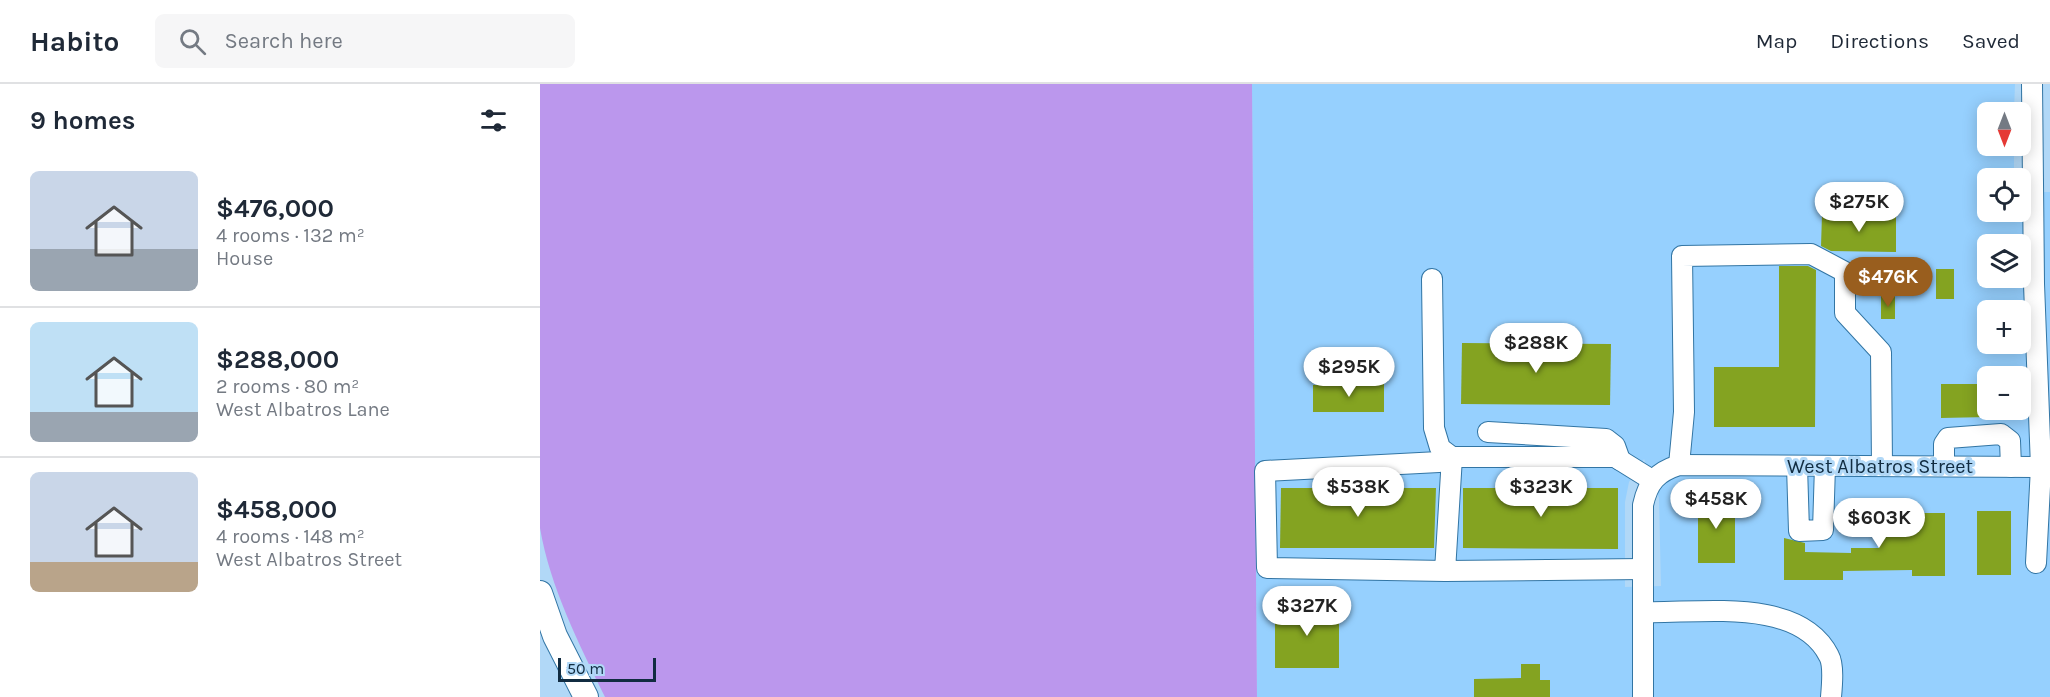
<!DOCTYPE html>
<meta charset="utf-8">
<style>
body{margin:0;font-family:Karla,sans-serif;background:#f6f6f7;color:#1f2937;height:100vh;display:flex;flex-direction:column;font-size:22px;white-space:nowrap}
*{box-sizing:border-box;margin:0}
p{font-size:20px;color:#747a83}
.icon{flex:none;width:33px;height:33px;fill:none;stroke:currentColor;stroke-width:2;stroke-linecap:round;stroke-linejoin:round}
.map{position:relative;flex:1;overflow:hidden}
.drawer{display:flex;flex-direction:column;background:#fff;width:540px}
.drawer>*{flex:none}
.needle{width:39px;rotate:180deg}
.fabs{position:absolute;left:1437px;top:18px;display:grid;gap:12px}
.fabs a{display:grid;place-items:center;width:54px;height:54px;border-radius:9px;background:#fff;box-shadow:0 3px 15px #0003;font-size:30px}
.scale{position:absolute;left:18px;bottom:15px;width:98px;box-sizing:border-box;padding-left:6px;border:3px solid #112c41;border-top:0;font-size:16px;line-height:21px;white-space:nowrap;color:#112c41;-webkit-text-stroke:4px #b1d8f7;paint-order:stroke}
.price{position:absolute;translate:-50% -51px;padding:0 14px;border-radius:21px;background:#fff;color:#222;font-size:20px;line-height:39px;filter:drop-shadow(0 2px 3px #0008)}
.price::after{content:'';position:absolute;left:50%;top:36px;width:18px;height:14px;margin-left:-9px;background:inherit;clip-path:polygon(0 0,100% 0,50% 100%)}
.price.on{background:#995e1e;color:#fff}
ul{padding:0;list-style:none}
li{display:flex;align-items:center;gap:18px;height:150px;padding:0 30px}
li+li{border-top:2px solid #e0e1e3}
li span{display:grid;place-items:center;flex:none;width:168px;height:120px;border-radius:9px;color:#555}
li>.icon{margin-inline-start:auto}
span .icon{width:72px;height:72px;fill:#fffc;stroke-width:1}
li b{font-size:26px}
h2{display:flex;justify-content:space-between;align-items:center;height:72px;padding:0 30px;font-size:26px}
header{display:flex;align-items:center;gap:36px;box-sizing:border-box;height:84px;padding:0 30px;background:#fff;border-bottom:2px solid #e0e1e3}
header strong{font-size:28px}
nav{display:flex;gap:33px;margin-inline-start:auto;font-size:21px}
.search{width:420px;height:54px;background:#f6f6f7;display:flex;align-items:center;gap:15px;box-sizing:border-box;padding:0 21px;border-radius:9px;color:#747a83;font-size:22px}
main{display:flex;flex:1;min-height:0}
.map>svg:first-child{display:block}
.built{fill:#96d0fe;fill-rule:evenodd}
.green{fill:#bb97ed}
.building{fill:#84a321}
.lines{fill:none;stroke-linecap:round;stroke-linejoin:round}
.minor-casing{stroke:#3275a4;stroke-width:22}
.major-casing{stroke:#3275a4;stroke-width:26}
.minor{stroke:#fff;stroke-width:20}
.major{stroke:#fff;stroke-width:24}
.labels{text-anchor:middle;dominant-baseline:central;stroke-width:6;stroke-linejoin:round;paint-order:stroke}
.street-label{font-size:20px;fill:#112c41;stroke:#b1d8f7}
</style>
<header>
<strong>Habito</strong>
<div class="search"><svg class="icon" aria-label="search" viewBox="0 0 24 24"><circle cx="10" cy="10" r="6"/><path d="M15 15l6 6"/></svg>Search here</div>
<nav><a>Map</a><a>Directions</a><a>Saved</a></nav>
</header>
<main>
<section class="drawer">
<h2>9 homes<svg class="icon" aria-label="filters" viewBox="0 0 24 24"><path d="M4 7h16M4 17h16"/><circle cx="9" cy="7" r="2"/><circle cx="15" cy="17" r="2"/></svg></h2>
<ul>
<li><span style="background:linear-gradient(#c9d6e8 65%,#9aa5b1 0)"><svg class="icon" aria-label="home" viewBox="0 0 24 24"><path d="M3 11l9-7 9 7M6 9v11h12V9"/></svg></span><div><b>$476,000</b><p>4 rooms · 132 m²</p><p>House</p></div></li>
<li><span style="background:linear-gradient(#bfe0f5 75%,#9aa5b1 0)"><svg class="icon" aria-label="home" viewBox="0 0 24 24"><path d="M3 11l9-7 9 7M6 9v11h12V9"/></svg></span><div><b>$288,000</b><p>2 rooms · 80 m²</p><p>West Albatros Lane</p></div></li>
<li><span style="background:linear-gradient(#c9d6e8 75%,#b9a48a 0)"><svg class="icon" aria-label="home" viewBox="0 0 24 24"><path d="M3 11l9-7 9 7M6 9v11h12V9"/></svg></span><div><b>$458,000</b><p>4 rooms · 148 m²</p><p>West Albatros Street</p></div></li>
</ul>
</section>
<div class="map">
<svg width="1510" height="613" viewBox="0 0 1510 613">
<rect width="100%" height="100%" fill="#b1d8f7"/>
<path class="built" d="M712,0h763l-1,28h-26v34h26v32h-26v34h32l1,-20h29v505h-793zM1448,160h32v34h-32zM1448,226h32v34h-32zM1448,292h32v34h-32zM1104,375l15,39 2,88 -36,1v-85l4,-20z"/>
<path class="green" d="M0,0h712l5,613h-652c-26,-53 -55,-110 -65,-169z"/>
<g class="building">
<polygon points="1282,130 1356,131 1356,168 1291,167 1281,162"/>
<polygon points="1239,182 1268,182 1276,186 1275,343 1174,343 1174,283 1239,283"/>
<rect x="1396" y="185" width="18" height="30"/>
<rect x="1341" y="212" width="14" height="23"/>
<polygon points="922,259 1071,260 1070,321 921,320"/>
<polygon points="844,300 844,328 773,328 773,301"/>
<polygon points="1401,300 1448,300 1448,333 1401,334"/>
<polygon points="741,404 896,404 894,464 740,464"/>
<polygon points="923,404 1078,404 1078,465 923,464"/>
<rect x="1158" y="412" width="37" height="67"/>
<polygon points="1339,419 1368,419 1368,429 1405,429 1405,492 1372,492 1372,486 1303,487 1303,496 1244,496 1244,454 1265,459 1265,468 1311,469 1311,464 1339,464"/>
<rect x="1437" y="427" width="34" height="64"/>
<rect x="735" y="522" width="64" height="62"/>
<polygon points="981,580 1000,580 1000,596 1010,596 1010,613 934,613 934,595 981,594"/>
</g>
<g class="lines">
<g class="minor-casing">
<g id="minor">
<polyline points="1492,0 1494,200 1501,383 1496,479"/>
<polyline points="892,195 894,344 900,364 912,373 1075,373 1112,396"/>
<polyline points="948,348 1066,355 1075,362 1080,376"/>
<polyline points="1139,381 1144,328 1142,172 1271,170 1305,188 1305,229 1341,268 1342,382"/>
<polyline points="1257,382 1259,447 1283,446 1285,382"/>
<polyline points="1404,382 1404,360 1408,354 1461,350 1470,357 1471,383"/>
<polyline points="905,487 912,373 899,378 725,387 727,484 905,487 1103,485"/>
<path d="M1103,528c56,2 156,-16 186,44 5,9 3,30 2,41"/>
<path d="M1103,613v-192c5,-23 14,-33 36,-40l362,2"/>
</g>
</g>
<g class="major-casing">
<polyline id="major" points="0,509 15,552 46,613"/>
</g>
<use href="#minor" class="minor"/>
<use href="#major" class="major"/>
</g>
<g class="labels">
<g class="street-label">
<text x="1340" y="382">West Albatros Street</text>
</g>
</g>
</svg>
<div class="fabs">
<a><svg class="needle" viewBox="-14 -14 28 28"><path d="M0-13l5 13h-10z" fill="#e53935"/><path d="M0 13l5-13h-10z" fill="#747a83"/></svg></a>
<a><svg class="icon" aria-label="locate" viewBox="0 0 24 24"><circle cx="12" cy="12" r="6"/><path d="M12 2v4M12 18v4M2 12h4M18 12h4"/></svg></a>
<a><svg class="icon" aria-label="layers" viewBox="0 0 24 24"><path d="M12 4l9 5-9 5-9-5zM3 14l9 5 9-5"/></svg></a>
<a>+</a>
<a>−</a>
</div>
<div class="scale">50 m</div>
<b class="price" style="left:1319px;top:149px">$275K</b>
<b class="price on" style="left:1348px;top:224px">$476K</b>
<b class="price" style="left:996px;top:290px">$288K</b>
<b class="price" style="left:809px;top:314px">$295K</b>
<b class="price" style="left:818px;top:434px">$538K</b>
<b class="price" style="left:1001px;top:434px">$323K</b>
<b class="price" style="left:1176px;top:446px">$458K</b>
<b class="price" style="left:1339px;top:465px">$603K</b>
<b class="price" style="left:767px;top:553px">$327K</b>
</div>
</main>
